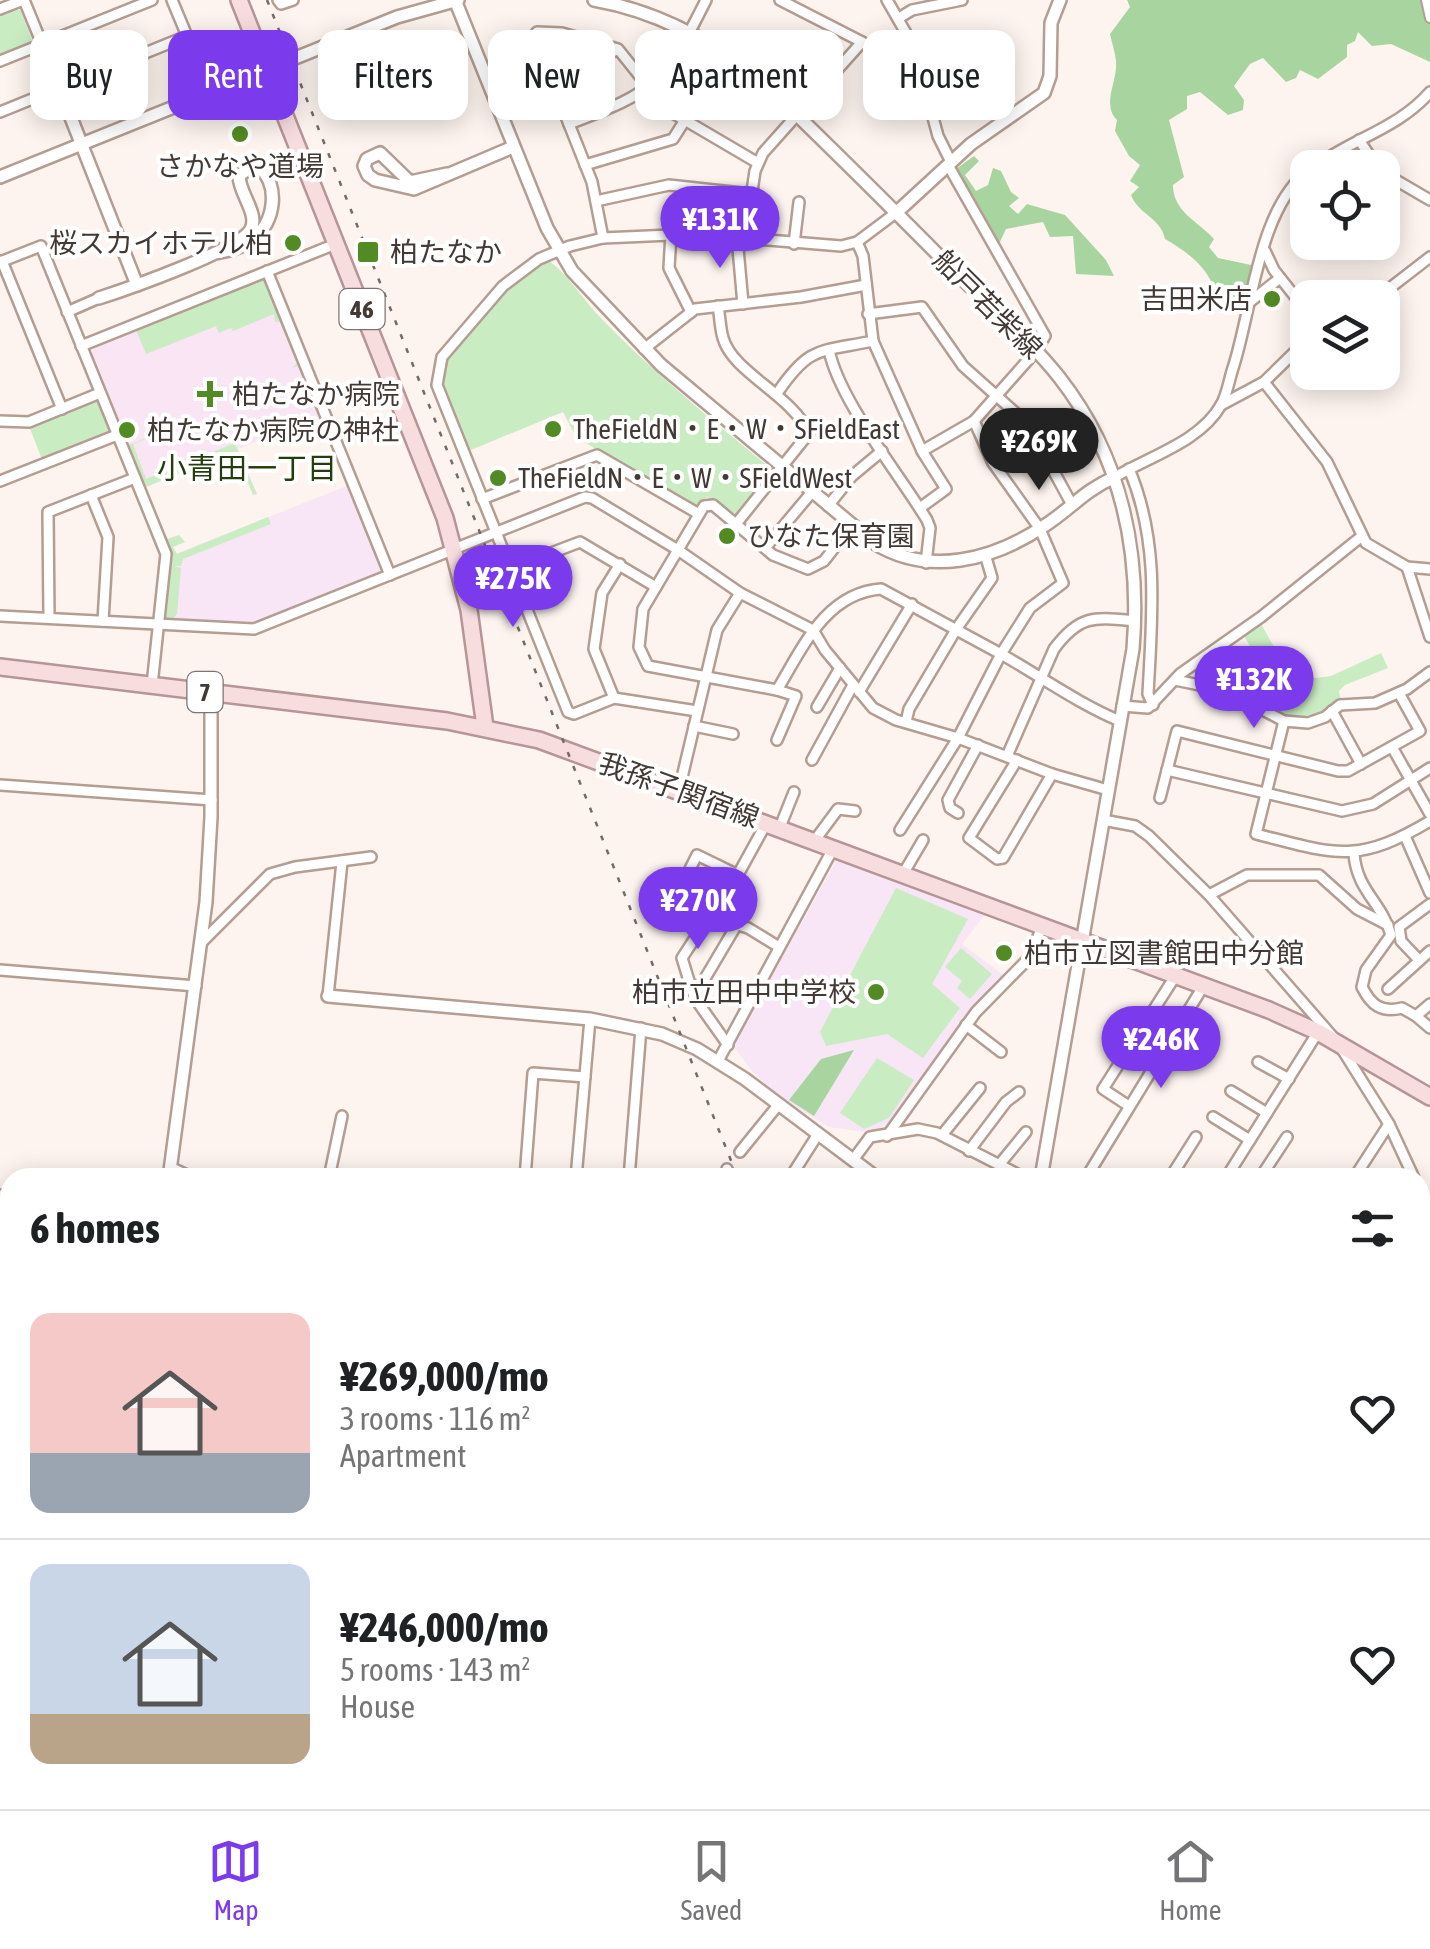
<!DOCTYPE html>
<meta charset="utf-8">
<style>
body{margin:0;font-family:"Asap Condensed","Noto Sans JP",sans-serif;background:#f6f6f6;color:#202124;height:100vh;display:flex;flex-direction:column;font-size:38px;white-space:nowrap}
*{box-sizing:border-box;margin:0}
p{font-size:32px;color:#757577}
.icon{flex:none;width:55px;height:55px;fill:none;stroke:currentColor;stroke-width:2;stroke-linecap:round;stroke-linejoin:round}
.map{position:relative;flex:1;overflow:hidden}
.side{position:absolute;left:0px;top:1168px;width:1430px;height:642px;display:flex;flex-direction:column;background:#fff;border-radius:30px 30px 0 0;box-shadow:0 5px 25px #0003}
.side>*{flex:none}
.guide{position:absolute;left:30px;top:30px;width:1370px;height:90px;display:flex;gap:20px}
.controls{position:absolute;left:1290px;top:150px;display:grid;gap:20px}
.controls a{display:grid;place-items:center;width:110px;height:110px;border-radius:20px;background:#fff;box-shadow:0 5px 25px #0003;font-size:50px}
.price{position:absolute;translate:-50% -85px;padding:0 22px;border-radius:35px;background:#7c3aed;color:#fff;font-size:32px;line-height:65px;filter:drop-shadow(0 2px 5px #0008)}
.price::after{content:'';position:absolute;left:50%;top:60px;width:30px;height:22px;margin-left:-15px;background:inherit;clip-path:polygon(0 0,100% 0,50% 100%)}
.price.current{background:#222;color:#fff}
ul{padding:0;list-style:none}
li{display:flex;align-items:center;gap:30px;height:250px;padding:0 30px}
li+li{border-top:2px solid #e0e0e0}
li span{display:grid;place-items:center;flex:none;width:280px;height:200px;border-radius:20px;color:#555}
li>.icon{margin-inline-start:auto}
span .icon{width:120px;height:120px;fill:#fffc;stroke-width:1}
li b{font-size:42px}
h2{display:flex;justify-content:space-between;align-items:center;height:120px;padding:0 30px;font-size:42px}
.tag{padding:0 35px;border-radius:20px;background:#fff;box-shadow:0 5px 25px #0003;font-size:35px;line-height:90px}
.tag.current{background:#7c3aed;color:#fff}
.menu{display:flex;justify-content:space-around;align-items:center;height:140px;border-top:2px solid #e0e0e0;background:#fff;font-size:28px;color:#757577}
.menu a{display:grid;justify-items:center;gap:5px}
.menu .current{color:#7c3aed}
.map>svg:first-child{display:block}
.education{fill:#f8e5f6}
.medical{fill:#f9e5f4}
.green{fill:#caecc3}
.forest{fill:#a8d59f}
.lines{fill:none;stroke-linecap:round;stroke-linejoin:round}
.stream{stroke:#57909b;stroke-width:2.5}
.pedestrian-casing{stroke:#b49d92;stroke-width:12}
.minor-casing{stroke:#b49d92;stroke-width:14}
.tertiary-casing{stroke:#b49d92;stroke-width:16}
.primary-casing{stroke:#b69595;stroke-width:20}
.trunk-casing{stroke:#b69595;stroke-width:20}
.pedestrian{stroke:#fff;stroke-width:8}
.minor{stroke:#fff;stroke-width:9}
.tertiary{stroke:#fff;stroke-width:11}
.primary{stroke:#f8dddf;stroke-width:15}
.trunk{stroke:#f6d2d4;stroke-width:15}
.rail{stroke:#746a66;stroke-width:2.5;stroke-dasharray:5 10;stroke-linecap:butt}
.poi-dot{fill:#528a24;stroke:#fff;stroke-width:4}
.labels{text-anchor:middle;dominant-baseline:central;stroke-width:8;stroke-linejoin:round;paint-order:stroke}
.shield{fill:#fff;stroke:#7b7472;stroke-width:2.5}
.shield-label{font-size:25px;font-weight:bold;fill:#433935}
.poi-label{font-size:28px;fill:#433935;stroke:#fff;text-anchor:start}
.street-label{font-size:28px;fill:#433935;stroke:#fff}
.neighbourhood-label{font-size:30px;fill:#233e0e;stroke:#fff}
</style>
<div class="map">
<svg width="1430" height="1809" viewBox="0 0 1430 1809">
<rect width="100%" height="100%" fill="#fdf4ef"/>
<g class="education">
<polygon points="349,485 382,574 256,625 170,622 166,618 173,555"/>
<polygon points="840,854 987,912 962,944 1006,977 973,1008 893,1120 871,1133 829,1127 780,1098 753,1072 733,1046"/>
</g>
<polygon class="medical" points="262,280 268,282 321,415 146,487 92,353 94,347"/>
<g class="green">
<polygon points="14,8 21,11 32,40 29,45 0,57 0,13"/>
<path d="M546,260c14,4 39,42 52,55 53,56 113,104 172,153l1,8 -34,42 -30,-21 -12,12 -119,-72 -13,-25 -97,40c-6,-17 -24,-48 -26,-65 -4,-40 73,-109 106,-127z"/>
<polygon points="262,280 268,282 301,365 292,368 297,363 280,322 275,322 274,314 233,331 231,328 219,333 216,326 146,354 136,330"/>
<polygon points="94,399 100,402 111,430 108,436 43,462 29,426"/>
<polygon points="173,427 175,434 172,429 133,444 146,479 235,443 257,494 253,495 237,457 209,469 205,462 146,487 129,445"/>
<polygon points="268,517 271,524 183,559 181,566 174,566 181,568 177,614 170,622 166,618 173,555 167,539 179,535 185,542 173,547 177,554"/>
<path d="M1260,622l33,59 38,-5 50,-23 7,15 -43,17 -6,6 2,10c-39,28 -69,14 -106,-10l7,-4 4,4 28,-3 -31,-54z"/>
<polygon points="896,888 968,919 932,984 960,1008 923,1058 887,1034 826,1046 820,1032"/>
<polygon points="961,948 992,974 970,999 957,988 962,981 945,967"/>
<polygon points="877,1058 914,1080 889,1118 864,1129 840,1113"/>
</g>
<g class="forest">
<path d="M1127,0h303v62l-39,-18 -19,2 -14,-14 -3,9 -8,4v12l-29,22 -18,-9 -4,8 -10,4 -23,-24 -13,6 -16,22 10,14 -1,10 -15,5 -28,-23 -13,4v13l-18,11 15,57 -11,8c0,27 25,36 41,54l-5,8 9,11 38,8 -9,33 -10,6 -4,-6 -18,-8c-7,-24 -29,-40 -50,-52 -4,-21 -27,-25 -34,-44l8,-8 -9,-6 10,-16 -11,-9 -14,-25 2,-11c-16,-16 1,-39 -1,-59 -1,-9 -4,-18 -6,-27l20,-27z"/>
<polygon points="974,156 979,161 965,175 976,191 988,185 993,168 1001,171 1011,192 1019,198 1009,206 1018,214 1027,204 1065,215 1106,260 1114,276 1076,274 1073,236 1050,237 1043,222 1006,229 999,244 956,169"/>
<polygon points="854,1050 814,1116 789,1100 821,1059"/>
<polygon points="1420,1378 1430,1403 1430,1673 1420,1672"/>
<polygon points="10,1657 10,1800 101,1800 108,1809 0,1809 0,1667"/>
</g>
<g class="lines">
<polyline class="stream" points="0,1687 10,1679"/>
<g class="pedestrian-casing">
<polyline id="pedestrian" points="1426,0 1430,18"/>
</g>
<g class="minor-casing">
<g id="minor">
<polyline points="24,0 42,44"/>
<polyline points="278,0 281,4 293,0"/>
<polyline points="780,0 862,42 906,73 922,70"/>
<polyline points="887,0 914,47 938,136 951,162"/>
<polyline points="0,9 23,0"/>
<polyline points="899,18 912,10 962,0"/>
<polyline points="0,61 152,0"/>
<polyline points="550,77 617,50"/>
<polyline points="0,112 187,36 172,0"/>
<path d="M569,124c88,-33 95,-40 137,-124"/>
<polyline points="1359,140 1378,168"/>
<polyline points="585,165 673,139 685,120"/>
<path d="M1313,168c38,-29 85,-39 117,-76"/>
<polyline points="1382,172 1430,200"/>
<polyline points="596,201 669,185 751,194"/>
<polyline points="671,234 669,268 691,312"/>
<polyline points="737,237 743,304"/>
<polyline points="603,238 592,182 534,36 537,32 562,33 618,49 666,109 758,163"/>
<polyline points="745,238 755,171 763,153 862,42"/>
<polyline points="857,242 863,256 873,341 922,451 946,489 920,508"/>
<polyline points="794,244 799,202"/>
<polyline points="1265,251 1274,270 1308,313"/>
<polyline points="2,261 62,409"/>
<polyline points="0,262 41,246 166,554 152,685"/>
<polyline points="267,271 390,575"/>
<polyline points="1377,298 1430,257"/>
<polyline points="1251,301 1280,278"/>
<path d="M718,306c2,11 2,22 5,32 10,35 68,56 86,95l-73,91"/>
<polyline points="67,312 99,298"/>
<polyline points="868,314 922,307 963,366 1028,424 1071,503"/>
<polyline points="81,346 328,247"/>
<polyline points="644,349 695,309 801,297 866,285"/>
<path d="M829,350c10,50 70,124 98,170l3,8 -4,35"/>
<polyline points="1264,382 1327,462 1366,543 1407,567 1430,569"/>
<path d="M778,392c32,-47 42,-40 95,-51"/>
<polyline points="1221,405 1264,382 1308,339"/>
<polyline points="0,421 29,422 100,393"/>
<path d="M974,421l19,42 47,66 23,54 -33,25 -29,46c39,22 78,50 119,67"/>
<polyline points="922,451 974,421 1036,351 1045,336 948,165"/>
<path d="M1129,469c31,73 23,147 19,225l5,11"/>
<path d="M1115,477c35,-21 85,-35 106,-72 6,-10 8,-25 12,-37 19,-58 25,-159 75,-197"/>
<polyline points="0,481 117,435"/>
<polyline points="91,495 108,537 103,621"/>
<polyline points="482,499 597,455 699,514"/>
<polyline points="828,506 852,476 882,451"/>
<path d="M852,525l-28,36 -16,8 -35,-14 -60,-50 -9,1 -61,103 -4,38 9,19 129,24c26,-43 49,-97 104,-101l120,65 -43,84 -58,92"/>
<polyline points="765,548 812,492"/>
<polyline points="454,549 585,497 592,498 678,550 740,593 813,630 825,650 873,708 896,720 958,738 1052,774 1108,790"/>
<polyline points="1407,567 1430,637"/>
<polyline points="509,569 580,542 656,587"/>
<polyline points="0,616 254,629 447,552"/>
<polyline points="49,618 48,512 135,478"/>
<polyline points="1175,680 1224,690 1284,721 1308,723 1325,717 1340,705 1375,703 1407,689 1430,672"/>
<polyline points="777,690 796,696 777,740"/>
<polyline points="859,692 912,604"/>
<polyline points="614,698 594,649 602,593 620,564"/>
<polyline points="1122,706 1148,708 1180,674 1261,617 1362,536"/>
<polyline points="817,707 840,668"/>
<polyline points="697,711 614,698 574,714 568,712 437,385 442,357 503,286 539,259 570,246 603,238 693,234 841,246 857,242 897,212"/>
<polyline points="1332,711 1361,764"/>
<path d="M1284,721l-28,113c79,20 100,31 174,-13"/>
<polyline points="906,722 909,709 957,628 992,578 985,554"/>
<polyline points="694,726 733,734"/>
<polyline points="1392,747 1430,814"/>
<path d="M1007,756l47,-107c26,-35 41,-32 81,-28"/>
<polyline points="812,760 853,685"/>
<polyline points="1017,760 969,838 997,859 1003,858 1052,774"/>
<polyline points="1167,770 1342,811 1373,804 1430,768"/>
<polyline points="0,785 212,800"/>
<polyline points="679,790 717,630 740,593"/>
<polyline points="1160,798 1177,731 1338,771 1348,771 1420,731 1399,693"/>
<polyline points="958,813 950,808 948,800 978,745"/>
<polyline points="1103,820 1135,826 1149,836 1209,895 1333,1037"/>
<polyline points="780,827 794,792"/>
<polyline points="1405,836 1430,893"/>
<polyline points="815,840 838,809 855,811"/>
<path d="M1354,854c3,37 27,47 37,81l-25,35 -4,17c9,18 19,26 40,21l14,8"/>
<polyline points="690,869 697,855 738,875"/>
<polyline points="903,874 923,840"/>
<polyline points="1209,895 1247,875 1319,875 1357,909 1388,925"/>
<polyline points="712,917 748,928 779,947"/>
<polyline points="201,943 270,874 295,867 371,857"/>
<polyline points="1419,960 1401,941 1399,927 1430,904"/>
<polyline points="0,970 196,986"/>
<polyline points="1388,989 1430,951"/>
<polyline points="328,996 342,862"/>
<polyline points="694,997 736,926"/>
<polyline points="1430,1004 1416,1016 1430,1028"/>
<polyline points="966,1025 1001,1052"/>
<polyline points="728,1045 694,997 682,958 706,921 718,911 767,822"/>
<polyline points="1342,1049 1389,1124 1414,1178"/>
<polyline points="718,1061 834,847"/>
<polyline points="1258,1062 1289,1079"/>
<polyline points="1231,1091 1267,1113"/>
<polyline points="1129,1106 1103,1089 1176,975"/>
<polyline points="1213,1117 1250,1140"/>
<polyline points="942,1135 980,1088"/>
<polyline points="887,1136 976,1012 1031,956 1042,926"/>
<polyline points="969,1151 1006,1102 1019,1092"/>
<polyline points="740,1152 779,1104"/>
<polyline points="853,1160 870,1137 918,1129 937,1133 1025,1178"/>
<polyline points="999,1165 1026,1132"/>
<polyline points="170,1167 194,1178"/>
<polyline points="727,1169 730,1178"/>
<polyline points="329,1178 342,1116"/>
<polyline points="525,1178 533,1073 585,1077"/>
<polyline points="576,1178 590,1019"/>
<polyline points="629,1178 641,1028"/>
<polyline points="790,1178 818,1134"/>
<polyline points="1086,1178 1204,985"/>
<polyline points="1170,1178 1196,1137"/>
<polyline points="1226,1178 1318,1032"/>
<polyline points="1260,1178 1287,1137"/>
<polyline points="1354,1178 1389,1124"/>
<polyline points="1420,1194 1430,1221"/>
<polyline points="0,1195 10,1200"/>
<polyline points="1423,1728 1430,1698"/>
<polyline points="1420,1777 1430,1774"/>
<polyline points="559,1800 562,1809"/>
<polyline points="812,1800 831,1808"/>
<polyline points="1272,1800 1294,1809"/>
<polyline points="1174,1809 1177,1800"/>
</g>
</g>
<g class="tertiary-casing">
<g id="tertiary">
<path d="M455,0l92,228 25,43 89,94 213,178c55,34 119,17 170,-17 27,-17 39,-35 71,-49"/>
<path d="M594,0c63,11 119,41 169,82 64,62 127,124 189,187 36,36 76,69 107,108 62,79 82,174 74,272l-92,529"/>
<polyline points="42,44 137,285"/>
<polyline points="447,174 410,182 380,153 367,159 364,166 368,175 375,180 414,189 513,147"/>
<polyline points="0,177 397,17 458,0"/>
<polyline points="897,212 971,144 1044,93 1050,76 1051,23 1060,0"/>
<path d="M99,298c25,-8 143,-49 152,-69 8,-15 -12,-36 -12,-53l9,-7 11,-2c21,18 16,56 -6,72 -11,9 -25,12 -38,14"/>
<polyline points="328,996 590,1019 662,1034 697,1049 745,1079 877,1178"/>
<polyline points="169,1178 206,902 211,817 211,693"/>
<polyline points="0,1342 10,1344"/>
<polyline points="831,1809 835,1800"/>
<polyline points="1400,1809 1402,1800"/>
</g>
</g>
<g class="primary-casing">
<g id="primary">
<polyline points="239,0 445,518 469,610 485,727"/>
<polyline points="0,667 447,721 539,740 1269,1010 1318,1032 1430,1097"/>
<polyline points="481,1800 485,1809"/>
</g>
</g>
<g class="trunk-casing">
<g id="trunk">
<polyline points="0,1545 10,1544"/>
<polyline points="1024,1800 1046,1809"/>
<polyline points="1053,1800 1076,1809"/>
</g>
</g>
<use href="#pedestrian" class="pedestrian"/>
<use href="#minor" class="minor"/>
<use href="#tertiary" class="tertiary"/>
<use href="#primary" class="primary"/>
<use href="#trunk" class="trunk"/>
<g class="rail">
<polyline points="267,0 738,1178"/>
<polyline points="987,1800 991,1809"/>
</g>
</g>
<g class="poi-dot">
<circle cx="240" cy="134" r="10"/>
<circle cx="293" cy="243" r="10"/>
<rect x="356" y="240" width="24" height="24" rx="5"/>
<circle cx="1272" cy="299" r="10"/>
<path d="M205 379h10v10h10v10h-10v10h-10v-10h-10v-10h10z"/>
<circle cx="553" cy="429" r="10"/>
<circle cx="127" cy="430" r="10"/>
<circle cx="498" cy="478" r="10"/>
<circle cx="727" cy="536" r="10"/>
<circle cx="1004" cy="953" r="10"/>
<circle cx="876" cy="992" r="10"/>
</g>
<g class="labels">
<g class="shield">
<rect x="339.5" y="289" width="45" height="40" rx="8"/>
<rect x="187.5" y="672" width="35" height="40" rx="8"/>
</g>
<g class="shield-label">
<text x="362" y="309">46</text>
<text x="205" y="692">7</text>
</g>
<g class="poi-label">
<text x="240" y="166" text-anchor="middle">さかなや道場</text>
<text x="273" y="243" text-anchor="end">桜スカイホテル柏</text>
<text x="390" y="252">柏たなか</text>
<text x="1252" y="299" text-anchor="end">吉田米店</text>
<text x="232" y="394">柏たなか病院</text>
<text x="573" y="429">TheFieldN・E・W・SFieldEast</text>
<text x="147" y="430">柏たなか病院の神社</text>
<text x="518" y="478">TheFieldN・E・W・SFieldWest</text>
<text x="747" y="536">ひなた保育園</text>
<text x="1024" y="953">柏市立図書館田中分館</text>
<text x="856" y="992" text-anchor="end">柏市立田中中学校</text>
</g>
<g class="street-label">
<text transform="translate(988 304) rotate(45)">船戸若柴線</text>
<text transform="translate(679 790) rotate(20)">我孫子関宿線</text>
</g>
<g class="neighbourhood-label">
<text x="247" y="468">小青田一丁目</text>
</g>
</g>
</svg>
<div class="controls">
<a><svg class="icon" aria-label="locate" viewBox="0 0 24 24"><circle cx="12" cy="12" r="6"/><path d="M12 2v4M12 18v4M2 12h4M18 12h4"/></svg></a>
<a><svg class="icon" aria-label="layers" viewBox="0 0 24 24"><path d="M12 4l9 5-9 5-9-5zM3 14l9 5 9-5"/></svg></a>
</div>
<b class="price" style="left:720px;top:271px">¥131K</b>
<b class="price current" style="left:1039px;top:493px">¥269K</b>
<b class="price" style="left:513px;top:630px">¥275K</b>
<b class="price" style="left:1254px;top:731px">¥132K</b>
<b class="price" style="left:698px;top:952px">¥270K</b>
<b class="price" style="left:1161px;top:1091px">¥246K</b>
<div class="guide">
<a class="tag">Buy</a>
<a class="tag current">Rent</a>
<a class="tag">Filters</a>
<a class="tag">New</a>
<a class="tag">Apartment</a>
<a class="tag">House</a>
</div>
<section class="side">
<h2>6 homes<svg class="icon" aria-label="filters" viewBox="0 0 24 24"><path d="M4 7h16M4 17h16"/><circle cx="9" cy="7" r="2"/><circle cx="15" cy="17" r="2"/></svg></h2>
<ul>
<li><span style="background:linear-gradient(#f6c9c9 70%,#9aa5b1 0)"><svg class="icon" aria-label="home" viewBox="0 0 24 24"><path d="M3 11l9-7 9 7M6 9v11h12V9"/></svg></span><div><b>¥269,000/mo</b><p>3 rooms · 116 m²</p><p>Apartment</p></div><svg class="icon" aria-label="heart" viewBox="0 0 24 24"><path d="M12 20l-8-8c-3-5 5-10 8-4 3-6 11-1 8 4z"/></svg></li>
<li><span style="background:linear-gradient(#c9d6e8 75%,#b9a48a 0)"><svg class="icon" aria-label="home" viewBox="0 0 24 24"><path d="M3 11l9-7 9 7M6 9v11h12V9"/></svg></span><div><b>¥246,000/mo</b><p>5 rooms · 143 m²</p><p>House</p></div><svg class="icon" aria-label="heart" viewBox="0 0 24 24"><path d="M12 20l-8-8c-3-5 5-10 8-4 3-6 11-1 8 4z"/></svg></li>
</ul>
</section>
</div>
<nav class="menu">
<a class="current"><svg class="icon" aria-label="map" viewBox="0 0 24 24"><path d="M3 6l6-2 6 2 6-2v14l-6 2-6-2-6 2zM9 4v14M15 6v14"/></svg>Map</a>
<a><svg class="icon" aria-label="saved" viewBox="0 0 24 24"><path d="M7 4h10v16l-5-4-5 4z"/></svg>Saved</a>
<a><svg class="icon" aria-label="home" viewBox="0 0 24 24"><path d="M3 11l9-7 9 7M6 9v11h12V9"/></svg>Home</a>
</nav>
